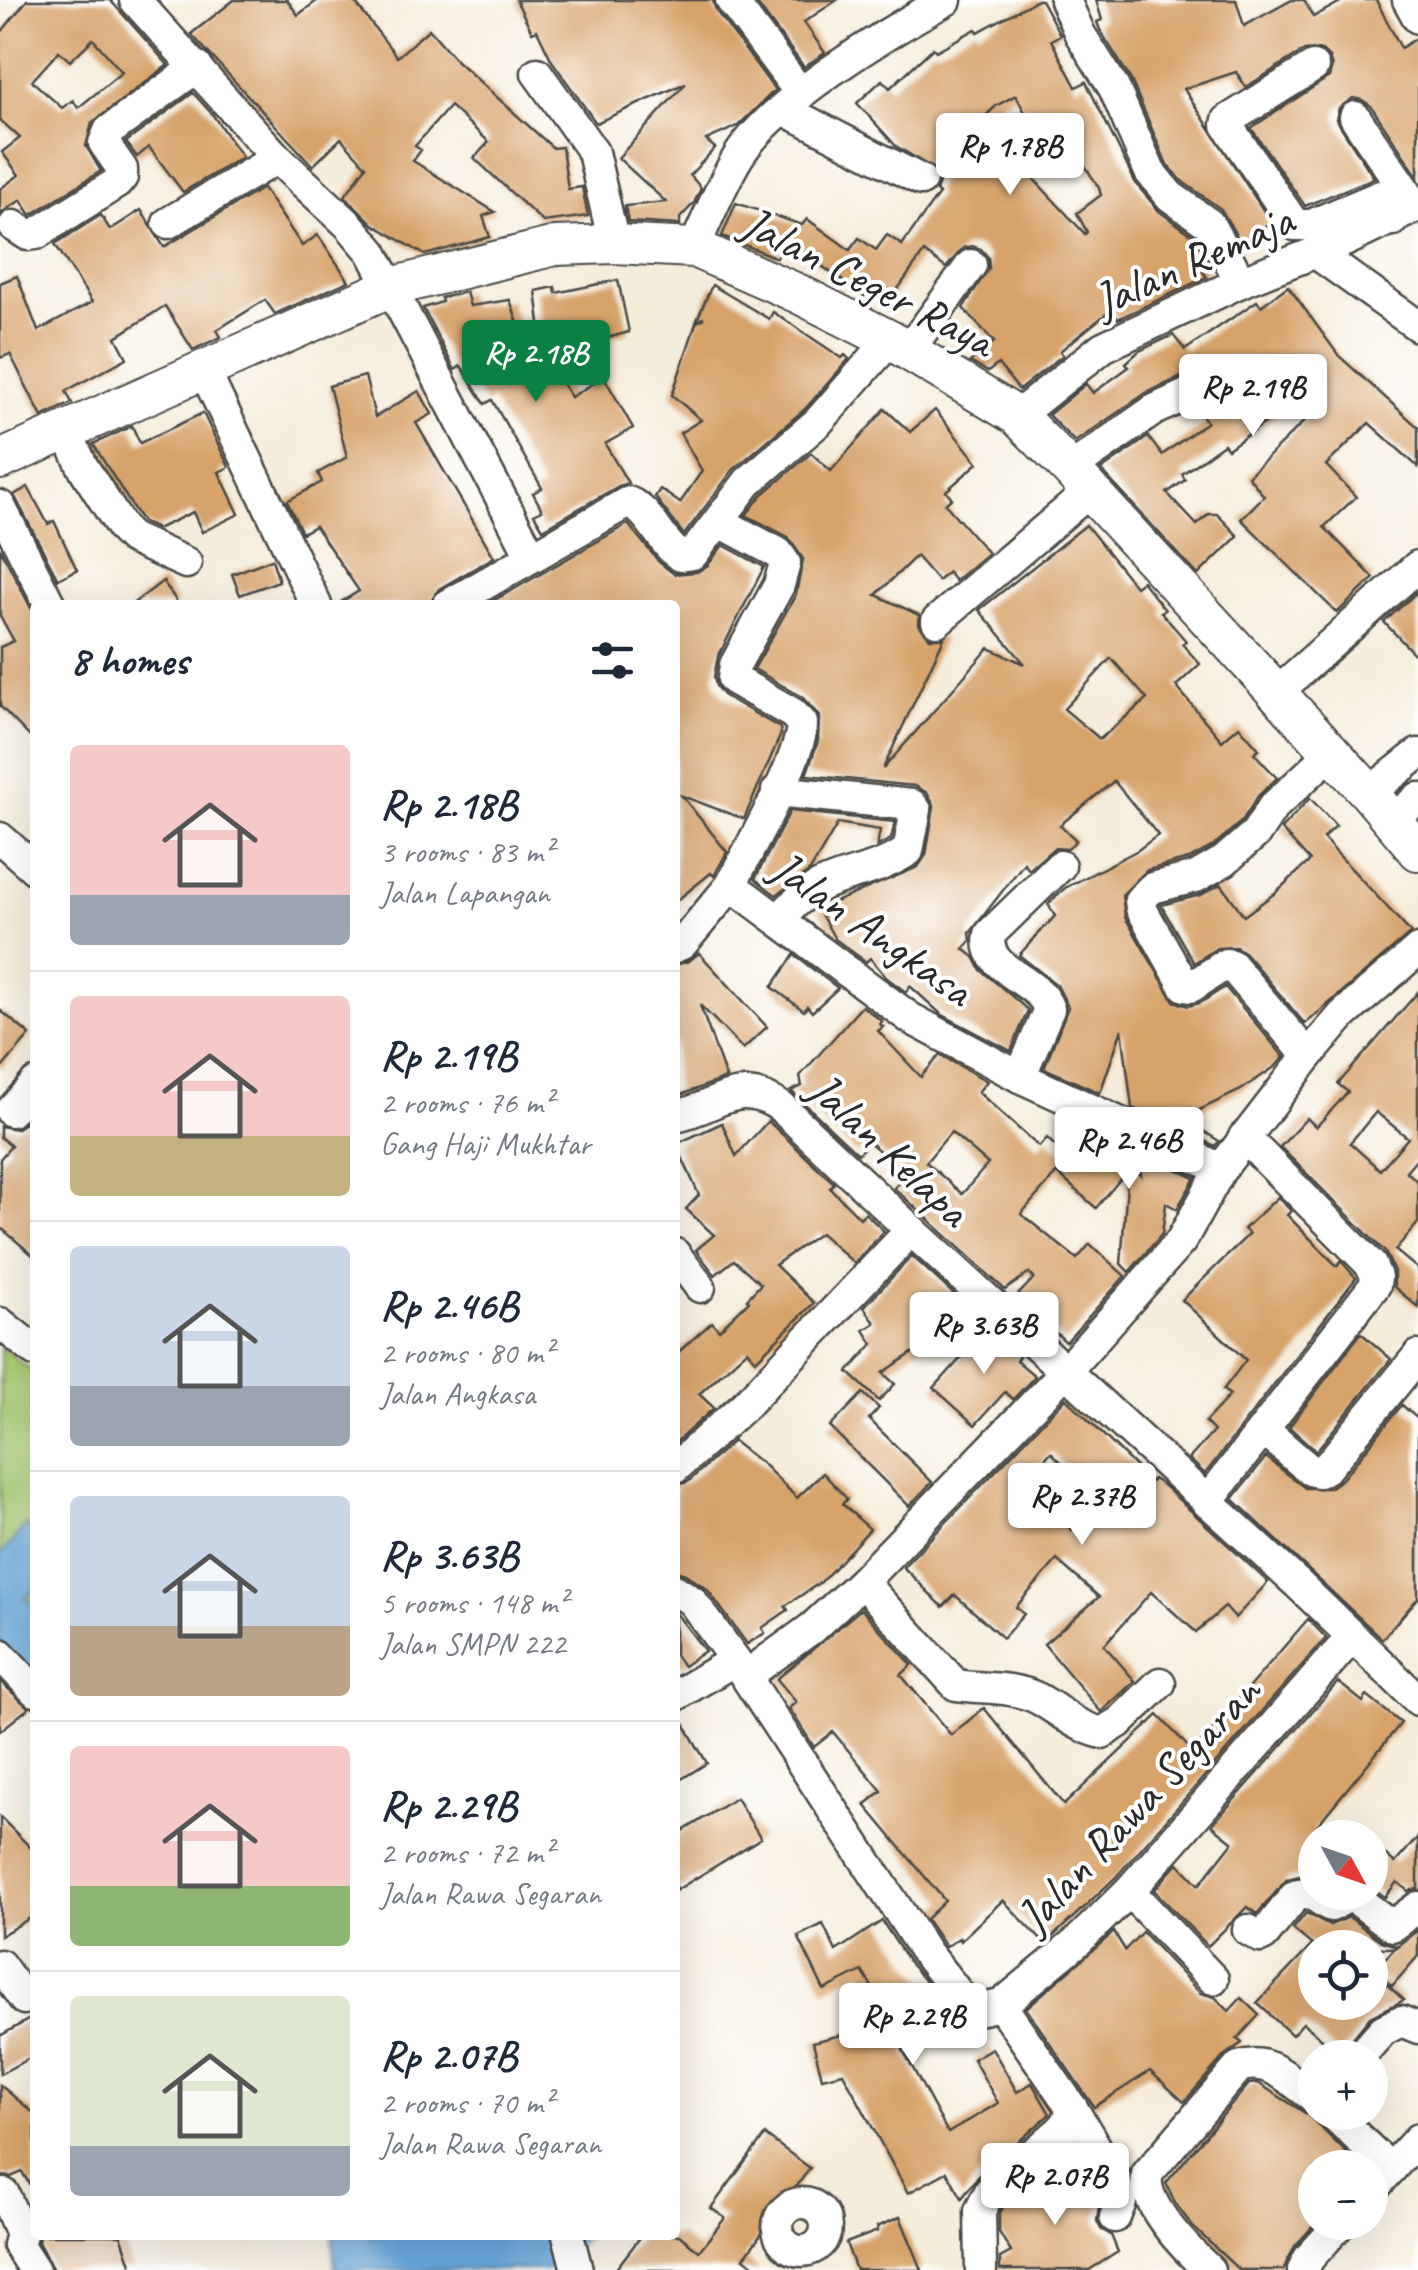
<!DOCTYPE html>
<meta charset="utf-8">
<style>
body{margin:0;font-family:Caveat,sans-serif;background:#f2f2f3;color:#1f2937;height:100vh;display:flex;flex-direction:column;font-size:38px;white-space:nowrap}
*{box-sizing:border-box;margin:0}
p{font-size:32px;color:#747a83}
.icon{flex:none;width:55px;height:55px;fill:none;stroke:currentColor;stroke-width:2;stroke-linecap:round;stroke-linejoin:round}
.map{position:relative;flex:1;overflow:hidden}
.drawer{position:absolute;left:30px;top:600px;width:650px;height:1640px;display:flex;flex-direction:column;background:#fff;border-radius:10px;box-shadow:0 10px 40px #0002}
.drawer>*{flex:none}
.needle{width:65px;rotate:130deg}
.buttons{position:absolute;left:1298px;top:1820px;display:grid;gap:20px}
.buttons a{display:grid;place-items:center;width:90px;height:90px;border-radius:50%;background:#fff;box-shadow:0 10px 40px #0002;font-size:50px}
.price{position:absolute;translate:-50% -85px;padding:0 22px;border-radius:10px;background:#fff;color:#222;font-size:32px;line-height:65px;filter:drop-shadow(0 2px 5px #0008)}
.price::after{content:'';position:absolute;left:50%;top:60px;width:30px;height:22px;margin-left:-15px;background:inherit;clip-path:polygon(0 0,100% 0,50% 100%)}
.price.selected{background:#0b8043;color:#fff}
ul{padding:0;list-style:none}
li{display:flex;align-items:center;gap:30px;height:250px;padding:0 40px}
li+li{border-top:2px solid #e0e1e3}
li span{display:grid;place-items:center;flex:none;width:280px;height:200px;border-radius:10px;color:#555}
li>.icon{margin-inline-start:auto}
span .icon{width:120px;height:120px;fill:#fffc;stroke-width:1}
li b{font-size:42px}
h2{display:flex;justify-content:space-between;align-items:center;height:120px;padding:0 40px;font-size:42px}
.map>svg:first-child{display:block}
.green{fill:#a7cb75;stroke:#697b50;stroke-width:2.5}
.water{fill:#68a7db;stroke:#4a6983;stroke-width:2.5}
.building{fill:#d7a36b;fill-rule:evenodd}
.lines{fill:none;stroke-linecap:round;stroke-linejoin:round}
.minor-casing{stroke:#494845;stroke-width:35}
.major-casing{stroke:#494845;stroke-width:42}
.minor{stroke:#fff;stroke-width:30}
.major{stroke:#fff;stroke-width:38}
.labels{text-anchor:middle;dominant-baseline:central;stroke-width:8;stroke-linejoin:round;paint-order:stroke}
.street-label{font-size:48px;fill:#2b2b2b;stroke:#fff}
</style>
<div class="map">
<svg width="1418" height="2270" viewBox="0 0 1418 2270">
<rect width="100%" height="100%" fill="#fff"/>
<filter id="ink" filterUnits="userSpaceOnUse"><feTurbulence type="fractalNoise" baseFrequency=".01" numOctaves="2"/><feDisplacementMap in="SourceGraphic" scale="20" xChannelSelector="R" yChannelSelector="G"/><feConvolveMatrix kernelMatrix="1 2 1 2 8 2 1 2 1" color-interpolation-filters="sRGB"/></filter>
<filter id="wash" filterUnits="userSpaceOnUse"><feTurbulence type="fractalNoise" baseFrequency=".0048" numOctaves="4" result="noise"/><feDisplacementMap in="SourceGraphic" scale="40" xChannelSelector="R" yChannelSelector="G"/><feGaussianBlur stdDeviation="2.25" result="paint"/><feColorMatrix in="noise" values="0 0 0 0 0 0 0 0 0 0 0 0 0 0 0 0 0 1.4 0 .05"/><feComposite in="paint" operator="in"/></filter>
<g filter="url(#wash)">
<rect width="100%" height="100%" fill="#f5eddb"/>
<polygon class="green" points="0,1345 35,1373 35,1688 0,1657"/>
<g class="water">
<polygon points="26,1525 35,1532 35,1590 26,1598 35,1606 35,1676 0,1645 0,1556"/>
<polygon points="332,2235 590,2235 545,2270 335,2270"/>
</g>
<g id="blocks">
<g class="building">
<path d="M27,0h83l58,65 -76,58 -6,23 15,25 -70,44 -10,-15 -21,14v-25l19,-14 -17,-23 18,-14 -20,-18v-86zM93,39l29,33 -44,36 -5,-8 -11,8 -30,-27 27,-30 11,10z"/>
<polygon points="234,0 287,0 298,15 318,0 353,0 397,57 429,29 457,61 553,148 562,147 568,189 582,187 588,216 543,222 474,158 489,142 450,106 415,146 421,150 413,161 495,212 483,216 490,237 425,255 373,224 345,196 366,166 341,138 313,166 191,34"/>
<polygon points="516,0 713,0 716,11 775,90 738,126 706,140 715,148 690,175 701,188 694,203 680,218 680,225 628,222 625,206 666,202 618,158 686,83 596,123 552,61 537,30 532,32"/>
<polygon points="754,0 837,0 804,22 825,53 804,67"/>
<path d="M1037,0h4l17,31 2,4 -9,5 25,47 10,-5 50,102 23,27 36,26 16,30 -8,5 4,5 -89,42 -7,-9 -51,41 3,4 -44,35 -21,-26 -10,8 -18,-10 24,-20 -31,-34 26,-40 -1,-11 -7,-8 -9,-3 -9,2 -17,20 -22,-16 -38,54 -19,-14 -3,4 -80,-57 -7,19 -55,-22 14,-33 66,22 5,-6 43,31 9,-12 17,12 11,-15 15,10 37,-51 -3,-3 4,-11 -3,-9 -41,-25 -39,-43 25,-23 8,8 43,-40 3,3 40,-22 2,3zM1016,95l30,59 24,-12 29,46 2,7 -24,18 10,19 -2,2 -105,-113 16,-15z"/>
<polygon points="1096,0 1236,0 1244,26 1292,0 1304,0 1313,17 1344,0 1376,0 1401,48 1418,37 1418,177 1371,106 1362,100 1353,98 1339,108 1336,119 1374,178 1305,206 1251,128 1329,77 1332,67 1329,58 1321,50 1303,51 1246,87 1236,72 1184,89 1271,222 1246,239 1249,243 1243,247 1221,209 1183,182 1166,162 1131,80 1100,30 1097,22 1102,20"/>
<polygon points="193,93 212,114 242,157 183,192 149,147 137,157 126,142"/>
<polygon points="263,188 302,246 318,235 349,281 275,314 265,300 217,330 221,337 193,350 165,306 116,337 127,358 66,391 72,403 42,417 10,354 0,358 0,283 17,276 38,331 92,302 55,244 101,215 110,230 141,210 164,247"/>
<polygon points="618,280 629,332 544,355 536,291 555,287 556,293"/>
<polygon points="712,285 769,319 773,312 842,358 845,355 849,359 805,409 733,470 684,535 655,497 660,489 680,503 702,471 680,433 701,420 672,395 696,323 704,318 697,320"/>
<polygon points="1288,286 1339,356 1418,427 1418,467 1369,423 1326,465 1356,497 1324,527 1374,578 1337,613 1241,519 1264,496 1248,476 1320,406 1308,392 1228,449 1224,444 1182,474 1185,480 1167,493 1197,525 1209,514 1217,514 1238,536 1198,575 1101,470 1148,437 1162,455 1207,422 1198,410 1212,402 1215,393 1208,375 1200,372 1190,373 1146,393 1075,442 1048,415 1086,384 1093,393 1129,367 1126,363 1139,351 1173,335 1185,350 1257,301 1261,306"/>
<polygon points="466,292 470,306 510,300 531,362 546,359 571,397 604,377 633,428 605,444 628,483 619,486 543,529 534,514 542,510 533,493 542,488 492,400 485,404 461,366 455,370 423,308 442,302 441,298"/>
<polygon points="365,376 375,417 419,391 432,414 416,423 494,557 439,589 429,605 336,605 359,591 315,526 302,533 287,501 322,482 318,473 347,457 329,386"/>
<path d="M885,409l25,23 25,-22 43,53 -32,28 6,7 -7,6 43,49 -33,28 -7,-9 -10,9 -22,-25 -40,39 43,20v10l11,13h14l-61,131 106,-121 36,16 -46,-54 107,-85 49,61 7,-5 23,29 -4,2 25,29 -4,3 18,20 -24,22 46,55 17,-15 20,23 -5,4 23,25 -19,18 -16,25 -29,25 -24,13 -42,11 -25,25 3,22 49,84 14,5 12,-3 25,-16 59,70 -8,9 -35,24 -58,28 36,23 -4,5 -83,-38 -10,-79 -22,64 -56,-25 24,-61 -11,-22 -38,-30 36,-39 -7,-12 17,-16 73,-38 20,-15 -44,-54 -54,44 16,15 -8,9 -14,-1 -25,22 -5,-7 -54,70 1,8 -7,8 10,8 7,13 47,40 -17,41 -70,-37 -31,-28 -4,6 -19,-14 -17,-20 -4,4 -31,-23 -17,-30 100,-42 8,-12 8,-49 -7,-13 -12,-7 -109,-11 12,-34 1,-25 -17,-19 -48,-28 42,-75 7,-35 -15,-22 -42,-22 16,-20 49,-42 20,18zM1111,658l36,41 -47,40 -36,-30z"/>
<polygon points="203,413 229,467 219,472 239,514 202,532 193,512 157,529 142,522 93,444 132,426 140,443"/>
<polygon points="28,487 48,524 54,521 77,570 58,579 14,495"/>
<polygon points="628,524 659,562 674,574 697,572 708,565 723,545 764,567 718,657 714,677 716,686 723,695 780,728 781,734 744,819 682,796 727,852 714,876 711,873 675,902 675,605 486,605"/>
<polygon points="0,548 35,616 35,742 0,706 0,647 14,641 0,616"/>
<polygon points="272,559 279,581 240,595 232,574"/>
<polygon points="163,581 179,605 131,605"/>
<polygon points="1418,591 1418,658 1384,622"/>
<polygon points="1310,798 1336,826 1323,838 1411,933 1305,1024 1245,953 1236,947 1217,948 1194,963 1161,905 1201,895 1221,884 1244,916 1275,893 1310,861 1281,829"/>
<polygon points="790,811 895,822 891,839 877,846 880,830 838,823 810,871 776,895 755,879"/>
<polygon points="699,953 767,1027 743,1049 700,1005 726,1078 675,1097 675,965 689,961"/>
<polygon points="794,955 838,988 812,1012 807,1006 804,1011 772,987"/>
<path d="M1418,992v165l-12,14 12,11v41l-23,27 23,19v38l-24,-20v-16l-9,-19 -105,-105 27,-29 9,9 32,-35 -10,-8zM1376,1112l32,26 -28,32 -30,-27z"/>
<path d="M862,1006l20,15 -2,3 3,3 -5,4 43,46 19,-22 47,26 -9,11 61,55 8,-9 22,21 -48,55 56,45 13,-15 35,32 -59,66 -50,-45 18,-19 -5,-5 -24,17 -111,-102 13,-14 -38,-32 -11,12 -67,-63 11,-5 -2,-10zM951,1132l37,32 -26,30 -36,-32z"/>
<polygon points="0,1010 30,1035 0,1070"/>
<polygon points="768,1121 834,1183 830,1188 860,1218 865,1213 884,1231 854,1263 820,1233 775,1265 814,1303 756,1360 747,1350 699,1394 714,1408 675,1443 675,1355 712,1322 719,1330 749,1301 747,1299 761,1284 734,1260 715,1275 696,1250 714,1235 686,1209 699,1195 676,1144 722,1123 736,1156"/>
<polygon points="25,1123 35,1132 35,1257 0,1227 0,1159 11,1146 0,1137 0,1126 16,1129"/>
<polygon points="1091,1134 1141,1175 1138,1151 1195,1178 1177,1209 1166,1203 1162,1234 1129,1272 1121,1264 1128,1170 1096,1208 1058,1174"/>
<polygon points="1278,1197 1291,1211 1287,1215 1337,1266 1341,1261 1356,1278 1205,1474 1189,1459 1214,1431 1205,1422 1230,1395 1223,1390 1246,1360 1182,1300 1249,1234 1244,1229"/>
<polygon points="912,1256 973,1312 883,1373 895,1384 879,1401 848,1372 873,1344 864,1330 875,1323 864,1307"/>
<polygon points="988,1328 1020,1355 1016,1360 1035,1376 1013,1399 1005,1392 975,1425 934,1388"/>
<polygon points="1361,1333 1391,1359 1316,1451 1289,1427"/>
<polygon points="863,1393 879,1408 869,1419 932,1482 909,1506 830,1427"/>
<path d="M1066,1398l85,84 2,-3 11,7 104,96 -33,36 -10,-11 -29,25 -45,-40 -47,53 31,36 -34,31 -57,-68 55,-47 -42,-37 -41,47 8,7 -21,24 -48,-43 -12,12 -40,-40zM1051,1452l47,47 -26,31 -51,-44z"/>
<polygon points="1402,1405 1418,1419 1418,1598 1382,1639 1233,1499 1266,1457 1305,1488 1329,1488 1342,1479"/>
<polygon points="733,1441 765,1466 797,1498 823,1473 847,1499 842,1504 870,1529 821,1582 785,1606 788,1610 762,1628 765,1633 747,1644 707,1589 685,1574 675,1571 675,1486 688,1482"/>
<polygon points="861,1609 912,1665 901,1675 951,1735 984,1708 1064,1805 1158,1715 1193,1752 1308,1619 1326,1638 1115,1878 1045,1944 1003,1900 960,1941 959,1938 945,1947 926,1919 945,1901 865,1805 882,1791 833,1732 814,1747 789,1708 796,1702 777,1679"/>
<polygon points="675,1612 705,1651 683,1666 675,1655"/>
<polygon points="0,1681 29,1708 0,1731"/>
<polygon points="1338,1682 1363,1702 1367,1696 1401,1723 1315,1828 1315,1876 1303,1875 1287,1879 1257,1914 1247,1907 1208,1946 1154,1890 1178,1863 1199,1885 1233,1842 1212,1825"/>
<polygon points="678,1714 707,1763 675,1783 675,1715"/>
<polygon points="736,1798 761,1838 675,1891 675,1836"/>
<polygon points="0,1817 35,1852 35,1915 0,1936"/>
<polygon points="1418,1837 1418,1889 1408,1891 1397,1882 1385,1897 1370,1886 1370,1874 1386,1855 1395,1863"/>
<polygon points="1306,1913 1330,1925 1349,1917 1381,1941 1397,1946 1418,1930 1418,1956 1392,1986 1374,1970 1395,1948 1315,1947 1315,2002 1370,2002 1370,1969 1404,2000 1370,2017 1340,2054 1303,2023 1292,2035 1257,2003 1312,1945 1293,1929"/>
<polygon points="882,1921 911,1965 957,2019 903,2050 948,2133 998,2103 973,2059 992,2048 1017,2092 1032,2083 1050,2114 978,2177 962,2198 947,2172 908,2193 843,2073 822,2078 813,2042 886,2024 880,2014 887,2010 862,1971 824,1990 798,1936 823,1924 836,1951"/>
<polygon points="1114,1932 1125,1950 1142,1932 1200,1993 1215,1997 1229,2011 1241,1998 1259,2015 1237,2039 1242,2043 1225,2055 1184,2102 1150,2071 1094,2107 1026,2008"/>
<polygon points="35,2016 35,2055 0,2074 0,2036"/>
<polygon points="1258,2083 1308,2115 1362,2168 1315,2168 1315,2224 1295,2246 1283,2270 1239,2270 1193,2227 1175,2203 1166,2183 1249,2084"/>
<polygon points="0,2085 35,2114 35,2193 22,2172 11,2177 0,2176"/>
<polygon points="765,2135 810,2168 744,2258 760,2270 615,2270 642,2235 679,2235 699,2251 725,2218 711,2208"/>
<polygon points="1083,2169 1099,2206 1097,2221 1101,2229 1111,2235 1118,2252 1089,2270 1000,2270 1000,2258 1011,2252 999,2232 999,2215 1005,2203 1016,2193 1018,2196"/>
<polygon points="900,2217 922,2270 856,2270 846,2243 878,2231 877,2227"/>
<polygon points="39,2235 121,2235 133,2270 53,2270 38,2242"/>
</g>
</g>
</g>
<g filter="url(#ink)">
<use href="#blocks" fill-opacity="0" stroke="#494845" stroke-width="2.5"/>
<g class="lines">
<g class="minor-casing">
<g id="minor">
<polyline points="135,0 277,158 349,225 372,252 532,557"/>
<polyline points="731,0 801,94"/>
<polyline points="1065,0 1080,34 1114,88 1150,172 1170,196 1209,224 1241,282"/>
<polyline points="1408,0 1418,18"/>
<polyline points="1313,67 1228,120 1227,125 1295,225 1311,225 1380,196 1393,220"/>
<polyline points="537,73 593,152 614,244"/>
<polyline points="783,109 921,180"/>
<polyline points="1355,117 1416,207"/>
<polyline points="168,223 277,158"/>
<polyline points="14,226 28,235 36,234 117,183 122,177 122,169 104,143 109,131 197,67"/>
<path d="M694,248c14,-30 27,-63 44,-91 33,-55 150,-125 208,-157"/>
<polyline points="1316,253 1418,326"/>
<polyline points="908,351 971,265"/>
<polyline points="203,368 316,605"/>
<polyline points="1017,416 1103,347 1245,280 1347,240 1418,206"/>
<polyline points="66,431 83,467 123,530 131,538 186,563"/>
<polyline points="1070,469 1154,410 1197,390"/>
<polyline points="0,506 50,605"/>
<path d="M720,522l58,31 7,10 -6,22 -44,80 -2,14 59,34 10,10c0,34 -54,127 -71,162l179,133 110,59 201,92"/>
<path d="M448,605l180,-103c23,9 32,40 52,54l13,-2 55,-72 70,-60 72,-82"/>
<polyline points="937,621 1090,491"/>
<polyline points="1276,693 1418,566"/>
<path d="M777,791l135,14 4,5 -8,41c-48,31 -87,17 -129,69"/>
<polyline points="1369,793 1418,754"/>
<polyline points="1392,821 1418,798"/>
<polyline points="0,838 35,869"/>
<polyline points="675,947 682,944 731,885"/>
<polyline points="1308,1056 1231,965 1226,964 1191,987 1185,986 1141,908 1140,900 1152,888 1196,877 1224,861 1256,833 1273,807 1331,753"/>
<path d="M1020,1077l29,-68c-10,-31 -67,-37 -59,-75l70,-68"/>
<polyline points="11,1111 35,1084"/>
<path d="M675,1116c45,-9 61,-39 106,-9l130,123 387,354 120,116"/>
<polyline points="675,1254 700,1287"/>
<polyline points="0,1323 35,1351"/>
<polyline points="1265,1431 1310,1470 1319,1472 1327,1467 1418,1356"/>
<polyline points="675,1468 744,1406 911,1230"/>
<polyline points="1207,1502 1375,1285 1376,1277 1371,1265 1244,1137"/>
<path d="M862,1582l94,103c27,4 56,1 81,13 24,13 37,28 65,35l19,-12 39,-38"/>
<polyline points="675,1590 692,1601 735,1660 926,1953 965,2002 977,2010 1001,2005 1077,1942 1129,1891 1351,1638"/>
<polyline points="0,1654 35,1691"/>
<polyline points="746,1676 812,1628 862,1582 1065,1372 1181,1241 1221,1169 1308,1056 1343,1015 1418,950"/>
<polyline points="675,1696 735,1660"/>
<polyline points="1129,1891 1213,1979"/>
<path d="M1248,1930l12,7 4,-2 31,-39c16,-8 22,4 36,10l20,-11 41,31 26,-19"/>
<polyline points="0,1965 24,1999"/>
<polyline points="1001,2005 1072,2108 1115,2179 1121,2202 1115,2217"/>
<polyline points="1358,2058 1383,2030 1401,2021 1418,2028"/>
<polyline points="1331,2112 1391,2169"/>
<polyline points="1370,2192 1418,2139"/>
<polyline points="4,2194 21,2234 18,2245 34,2270"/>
<circle cx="802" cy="2227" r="24"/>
<polyline points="568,2235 577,2270"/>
<polyline points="981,2270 980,2211 990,2191 1060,2131 1067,2123 1072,2108"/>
<path d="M1209,2270c-22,-20 -67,-65 -62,-96l92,-107c31,-11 51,14 76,31"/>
<polyline points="1303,2270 1309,2258 1342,2222"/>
</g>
</g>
<g class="major-casing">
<polyline id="major" points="0,460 391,287 555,246 614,244 694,248 799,294 890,340 1017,416 1070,469 1369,793 1418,851"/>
</g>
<use href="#minor" class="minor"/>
<use href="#major" class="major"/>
</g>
</g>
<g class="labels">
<g class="street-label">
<text transform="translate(1193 260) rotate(-24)">Jalan Remaja</text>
<text transform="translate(868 281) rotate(27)">Jalan Ceger Raya</text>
<text transform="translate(872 928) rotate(35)">Jalan Angkasa</text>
<text transform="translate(889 1149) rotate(43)">Jalan Kelapa</text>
<text transform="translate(1138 1804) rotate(-47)">Jalan Rawa Segaran</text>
</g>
</g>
</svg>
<div class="buttons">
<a><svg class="needle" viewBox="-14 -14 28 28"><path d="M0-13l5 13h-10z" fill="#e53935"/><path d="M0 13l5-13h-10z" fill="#747a83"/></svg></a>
<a><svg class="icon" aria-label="locate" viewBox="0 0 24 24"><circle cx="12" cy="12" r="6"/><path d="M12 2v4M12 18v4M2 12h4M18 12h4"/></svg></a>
<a>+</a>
<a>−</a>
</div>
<b class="price" style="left:1010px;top:198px">Rp 1.78B</b>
<b class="price selected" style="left:536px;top:405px">Rp 2.18B</b>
<b class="price" style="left:1253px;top:439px">Rp 2.19B</b>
<b class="price" style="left:1129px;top:1192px">Rp 2.46B</b>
<b class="price" style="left:984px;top:1377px">Rp 3.63B</b>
<b class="price" style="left:1082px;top:1548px">Rp 2.37B</b>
<b class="price" style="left:913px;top:2068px">Rp 2.29B</b>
<b class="price" style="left:1055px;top:2228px">Rp 2.07B</b>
<section class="drawer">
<h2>8 homes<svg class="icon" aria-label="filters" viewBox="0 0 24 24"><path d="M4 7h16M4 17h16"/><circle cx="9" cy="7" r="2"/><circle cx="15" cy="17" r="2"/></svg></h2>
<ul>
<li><span style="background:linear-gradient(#f6c9c9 75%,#9aa5b1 0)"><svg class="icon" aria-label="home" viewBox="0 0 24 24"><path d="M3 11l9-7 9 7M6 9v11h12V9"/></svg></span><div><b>Rp 2.18B</b><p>3 rooms · 83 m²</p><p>Jalan Lapangan</p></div></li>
<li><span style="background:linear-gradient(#f6c9c9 70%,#c2b280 0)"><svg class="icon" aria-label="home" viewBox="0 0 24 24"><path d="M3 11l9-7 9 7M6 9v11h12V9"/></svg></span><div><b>Rp 2.19B</b><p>2 rooms · 76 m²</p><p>Gang Haji Mukhtar</p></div></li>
<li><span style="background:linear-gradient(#c9d6e8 70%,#9aa5b1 0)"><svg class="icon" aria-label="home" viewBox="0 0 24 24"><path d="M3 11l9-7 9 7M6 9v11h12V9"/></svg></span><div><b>Rp 2.46B</b><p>2 rooms · 80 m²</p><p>Jalan Angkasa</p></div></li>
<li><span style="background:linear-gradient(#c9d6e8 65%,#b9a48a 0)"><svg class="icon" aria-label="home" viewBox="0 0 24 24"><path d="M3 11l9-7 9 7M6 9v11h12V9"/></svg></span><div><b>Rp 3.63B</b><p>5 rooms · 148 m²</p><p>Jalan SMPN 222</p></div></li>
<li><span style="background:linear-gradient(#f6c9c9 70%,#8fb573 0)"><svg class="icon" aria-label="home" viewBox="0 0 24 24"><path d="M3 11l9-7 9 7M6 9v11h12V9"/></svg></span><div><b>Rp 2.29B</b><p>2 rooms · 72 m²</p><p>Jalan Rawa Segaran</p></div></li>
<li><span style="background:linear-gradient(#dfe7d0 75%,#9aa5b1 0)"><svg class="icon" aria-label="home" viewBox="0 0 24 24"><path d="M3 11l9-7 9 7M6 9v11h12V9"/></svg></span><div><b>Rp 2.07B</b><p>2 rooms · 70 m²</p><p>Jalan Rawa Segaran</p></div></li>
</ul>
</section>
</div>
